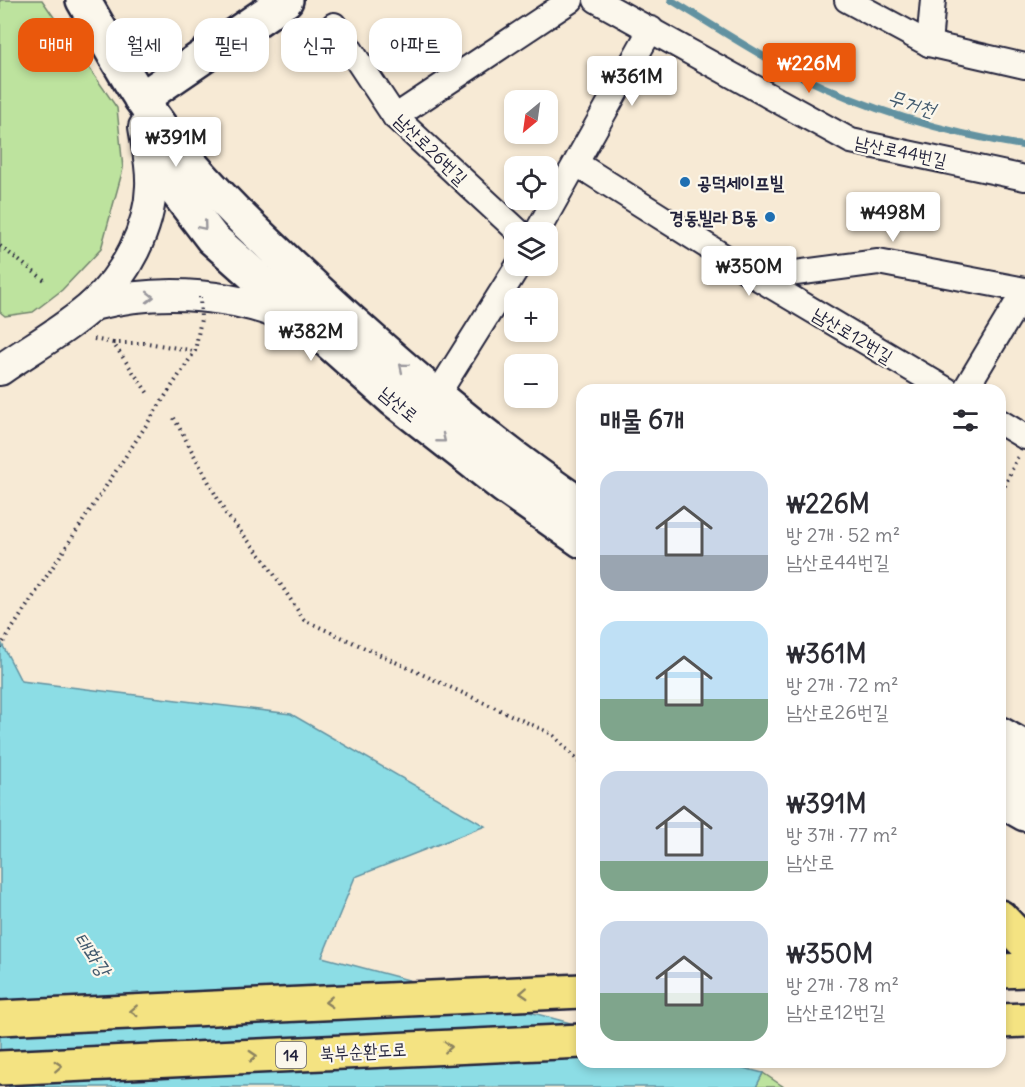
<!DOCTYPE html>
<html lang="ko">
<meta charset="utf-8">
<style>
body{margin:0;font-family:Delius,"Poor Story",sans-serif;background:#f2f2f3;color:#2b2b33;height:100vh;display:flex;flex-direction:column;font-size:22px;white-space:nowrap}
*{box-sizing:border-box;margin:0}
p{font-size:20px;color:#7c7c81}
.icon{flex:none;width:33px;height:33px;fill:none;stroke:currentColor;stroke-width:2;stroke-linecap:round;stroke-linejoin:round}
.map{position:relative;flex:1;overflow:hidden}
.sheet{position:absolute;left:576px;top:384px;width:430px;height:684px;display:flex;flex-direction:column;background:#fff;border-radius:18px;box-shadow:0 3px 9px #0003}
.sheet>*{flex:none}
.guide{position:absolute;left:18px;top:18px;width:468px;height:54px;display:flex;gap:12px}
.needle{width:39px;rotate:209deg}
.fabs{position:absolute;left:504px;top:90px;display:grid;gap:12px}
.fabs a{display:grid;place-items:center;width:54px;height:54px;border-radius:12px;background:#fff;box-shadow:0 3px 9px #0003;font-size:30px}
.price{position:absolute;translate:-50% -51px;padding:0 14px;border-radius:6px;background:#fff;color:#222;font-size:20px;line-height:39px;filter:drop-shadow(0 2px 3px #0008)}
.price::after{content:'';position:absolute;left:50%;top:36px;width:18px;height:14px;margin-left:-9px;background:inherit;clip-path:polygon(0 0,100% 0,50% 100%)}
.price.active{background:#ea580c;color:#fff}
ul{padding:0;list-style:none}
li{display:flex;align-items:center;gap:18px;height:150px;padding:0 24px}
li span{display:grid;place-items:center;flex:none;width:168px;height:120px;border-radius:18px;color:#555}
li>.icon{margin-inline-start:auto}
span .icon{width:72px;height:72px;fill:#fffc;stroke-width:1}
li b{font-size:26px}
h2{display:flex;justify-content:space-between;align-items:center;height:72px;padding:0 24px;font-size:26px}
.tag{padding:0 21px;border-radius:18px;background:#fff;box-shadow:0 3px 9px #0003;font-size:21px;line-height:54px}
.tag.active{background:#ea580c;color:#fff}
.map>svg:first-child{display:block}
.green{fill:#bde39e;stroke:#70826c;stroke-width:1.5}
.water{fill:#8cdde5;stroke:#6292a1;stroke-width:1.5}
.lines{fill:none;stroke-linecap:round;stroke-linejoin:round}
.stream{stroke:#6292a1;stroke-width:7}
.minor-casing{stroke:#22223b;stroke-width:28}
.tertiary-casing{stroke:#22223b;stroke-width:34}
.secondary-casing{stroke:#22223b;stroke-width:38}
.primary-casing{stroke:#22223b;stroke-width:38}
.path{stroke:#22223b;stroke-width:4;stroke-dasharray:1.5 4.5;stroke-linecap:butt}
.minor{stroke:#fbf7ec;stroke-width:24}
.tertiary{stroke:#fbf7ec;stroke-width:30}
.secondary{stroke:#fbf7ec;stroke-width:33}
.primary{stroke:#f4e382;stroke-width:33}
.primary-bridge-casing{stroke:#22223b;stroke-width:38;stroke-linecap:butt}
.path-bridge{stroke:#22223b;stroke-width:4;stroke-dasharray:1.5 4.5;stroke-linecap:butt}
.primary-bridge{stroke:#f4e382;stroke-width:33}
.oneway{stroke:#99979c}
.oneway2{stroke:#8b825e}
.poi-dot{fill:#1f6fb2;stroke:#fbf7ec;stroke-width:2}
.labels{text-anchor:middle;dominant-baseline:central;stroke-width:4.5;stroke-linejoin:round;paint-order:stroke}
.shield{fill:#fbf7ec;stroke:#636270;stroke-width:1.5}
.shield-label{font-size:16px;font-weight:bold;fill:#22223b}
.street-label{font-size:18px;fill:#22223b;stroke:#fbf7ec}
.poi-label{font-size:18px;font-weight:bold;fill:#22223b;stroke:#fbf7ec;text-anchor:start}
.water-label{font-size:20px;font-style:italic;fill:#425a6e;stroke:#fbf7ec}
</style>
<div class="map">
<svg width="1025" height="1087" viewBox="0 0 1025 1087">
<rect width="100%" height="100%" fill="#f7ead5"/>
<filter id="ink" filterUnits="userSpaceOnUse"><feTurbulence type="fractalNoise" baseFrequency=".0167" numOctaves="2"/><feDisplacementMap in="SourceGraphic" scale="12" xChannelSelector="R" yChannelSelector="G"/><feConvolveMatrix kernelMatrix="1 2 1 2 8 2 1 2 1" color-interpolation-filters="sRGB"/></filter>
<g filter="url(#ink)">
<g class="green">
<polygon points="0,0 42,0 117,108 123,169 101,249 62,290 33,312 5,316 0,312"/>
<polygon points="763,1073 784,1087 756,1087"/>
</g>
<polygon class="water" points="0,640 21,681 291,714 485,826 355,877 322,957 582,1026 582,1062 720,1062 763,1073 756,1087 9,1087 0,1060"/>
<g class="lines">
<path class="stream" d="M671,0c42,25 83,53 127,75 72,36 148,58 227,71"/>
<g class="minor-casing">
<g id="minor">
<polyline points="596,0 851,141 1025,178"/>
<polyline points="847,0 929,44 1025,66"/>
<polyline points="334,25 395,117 519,232"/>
<polyline points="929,44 933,0"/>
<polyline points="395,117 571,0"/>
<polyline points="577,164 758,278 947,390"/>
<polyline points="537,232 651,29"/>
<polyline points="758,278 878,262 1025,290"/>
<polyline points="965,390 1025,290"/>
<polyline points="437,395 518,266"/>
<polyline points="1000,422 1025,437"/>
</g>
</g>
<g class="tertiary-casing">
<g id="tertiary">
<path d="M93,305c67,-17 148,-13 210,20"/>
<path d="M0,370c30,-21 68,-42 94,-66 31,-28 56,-75 57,-118 1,-19 -4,-40 -7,-59"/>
</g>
</g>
<g class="secondary-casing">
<g id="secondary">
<path d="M83,0c28,48 54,98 89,142 43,53 93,99 143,146 84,78 172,154 267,218"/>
<polyline points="141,99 286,0"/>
<polyline points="151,129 177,192 212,238 394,400 505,487 582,541"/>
<polyline points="1000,734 1025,748"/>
<polyline points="1000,766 1025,782"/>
<polyline points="1000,800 1025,814"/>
</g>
</g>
<g class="primary-casing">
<g id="primary">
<polyline points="1000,917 1025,943"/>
<polyline points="1000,971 1025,970"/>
<polyline points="0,1018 582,991"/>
<polyline points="0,1068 582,1041"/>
</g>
</g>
<g class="path">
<polyline points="0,246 47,282"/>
<polyline points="94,339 113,343 149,395"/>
<polyline points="113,343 148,343 195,351"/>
<polyline points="174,418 226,514 266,562 304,620 552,734 582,765"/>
<polyline points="1000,497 1018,456"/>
</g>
<use href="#minor" class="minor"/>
<use href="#tertiary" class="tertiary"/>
<use href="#secondary" class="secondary"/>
<use href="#primary" class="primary"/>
<g class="primary-bridge-casing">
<polyline id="primary-bridge" points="1000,1021 1025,1020"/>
</g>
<polyline class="path-bridge" points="0,647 195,351 201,319 200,297"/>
<use href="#primary-bridge" class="primary-bridge"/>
</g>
<defs><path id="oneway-chevron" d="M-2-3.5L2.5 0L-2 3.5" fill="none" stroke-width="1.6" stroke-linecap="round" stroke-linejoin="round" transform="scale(1.5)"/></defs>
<g class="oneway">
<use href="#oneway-chevron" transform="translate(203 226) rotate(50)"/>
<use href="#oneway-chevron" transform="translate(150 297) rotate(1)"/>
<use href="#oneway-chevron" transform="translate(403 367) rotate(-140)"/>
<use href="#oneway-chevron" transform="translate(442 439) rotate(39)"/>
</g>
<g class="oneway2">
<use href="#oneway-chevron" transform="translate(524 993) rotate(177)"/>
<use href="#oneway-chevron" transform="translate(329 1002) rotate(177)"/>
<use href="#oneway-chevron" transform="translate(134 1011) rotate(177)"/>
<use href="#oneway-chevron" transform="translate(448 1047) rotate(-3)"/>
<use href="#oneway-chevron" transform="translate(253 1056) rotate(-3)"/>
<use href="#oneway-chevron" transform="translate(58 1066) rotate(-3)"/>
</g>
</g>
<g class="poi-dot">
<circle cx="685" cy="182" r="6"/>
<circle cx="770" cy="217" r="6"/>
</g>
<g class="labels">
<rect class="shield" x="276" y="1042" width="30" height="26" rx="4.5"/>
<g class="shield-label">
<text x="291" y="1055">14</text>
</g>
<g class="street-label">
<text transform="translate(431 149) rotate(44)">남산로26번길</text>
<text transform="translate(901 151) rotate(12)">남산로44번길</text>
<text transform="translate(853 335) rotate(31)">남산로12번길</text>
<text transform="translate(399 404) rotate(40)">남산로</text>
<text transform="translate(363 1051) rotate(-3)">북부순환도로</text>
</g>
<g class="poi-label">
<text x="697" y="182">공덕세이프빌</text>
<text x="758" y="217" text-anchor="end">경동빌라 B동</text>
</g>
<g class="water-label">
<text transform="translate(912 103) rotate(17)">무거천</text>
<text transform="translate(93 954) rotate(55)">태화강</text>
</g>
</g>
</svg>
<div class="fabs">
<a><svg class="needle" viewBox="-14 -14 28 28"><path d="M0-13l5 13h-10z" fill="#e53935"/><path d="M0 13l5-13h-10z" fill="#7c7c81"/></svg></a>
<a><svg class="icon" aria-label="locate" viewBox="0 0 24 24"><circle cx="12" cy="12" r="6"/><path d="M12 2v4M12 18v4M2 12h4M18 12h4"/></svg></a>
<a><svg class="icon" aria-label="layers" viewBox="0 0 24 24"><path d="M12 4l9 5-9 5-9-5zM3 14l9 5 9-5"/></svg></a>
<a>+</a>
<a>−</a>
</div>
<b class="price active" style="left:809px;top:94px">₩226M</b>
<b class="price" style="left:632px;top:107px">₩361M</b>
<b class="price" style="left:176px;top:168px">₩391M</b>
<b class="price" style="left:893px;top:243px">₩498M</b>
<b class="price" style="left:749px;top:297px">₩350M</b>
<b class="price" style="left:311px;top:362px">₩382M</b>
<div class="guide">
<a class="tag active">매매</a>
<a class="tag">월세</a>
<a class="tag">필터</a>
<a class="tag">신규</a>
<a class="tag">아파트</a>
</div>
<section class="sheet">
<h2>매물 6개<svg class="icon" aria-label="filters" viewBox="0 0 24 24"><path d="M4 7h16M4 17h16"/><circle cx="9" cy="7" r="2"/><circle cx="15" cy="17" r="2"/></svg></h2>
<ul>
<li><span style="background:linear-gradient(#c9d6e8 70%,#9aa5b1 0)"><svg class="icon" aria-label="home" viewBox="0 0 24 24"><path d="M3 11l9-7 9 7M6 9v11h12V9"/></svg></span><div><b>₩226M</b><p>방 2개 · 52 m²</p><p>남산로44번길</p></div></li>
<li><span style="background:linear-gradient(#bfe0f5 65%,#7fa58c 0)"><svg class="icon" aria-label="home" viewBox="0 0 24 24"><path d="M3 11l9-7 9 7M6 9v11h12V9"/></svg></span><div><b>₩361M</b><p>방 2개 · 72 m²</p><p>남산로26번길</p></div></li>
<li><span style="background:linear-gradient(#c9d6e8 75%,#7fa58c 0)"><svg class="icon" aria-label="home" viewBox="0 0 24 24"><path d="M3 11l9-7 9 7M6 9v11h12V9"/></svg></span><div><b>₩391M</b><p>방 3개 · 77 m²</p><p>남산로</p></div></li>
<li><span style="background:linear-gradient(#c9d6e8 60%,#7fa58c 0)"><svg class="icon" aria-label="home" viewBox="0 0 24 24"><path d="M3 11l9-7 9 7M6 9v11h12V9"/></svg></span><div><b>₩350M</b><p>방 2개 · 78 m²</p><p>남산로12번길</p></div></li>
</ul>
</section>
</div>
